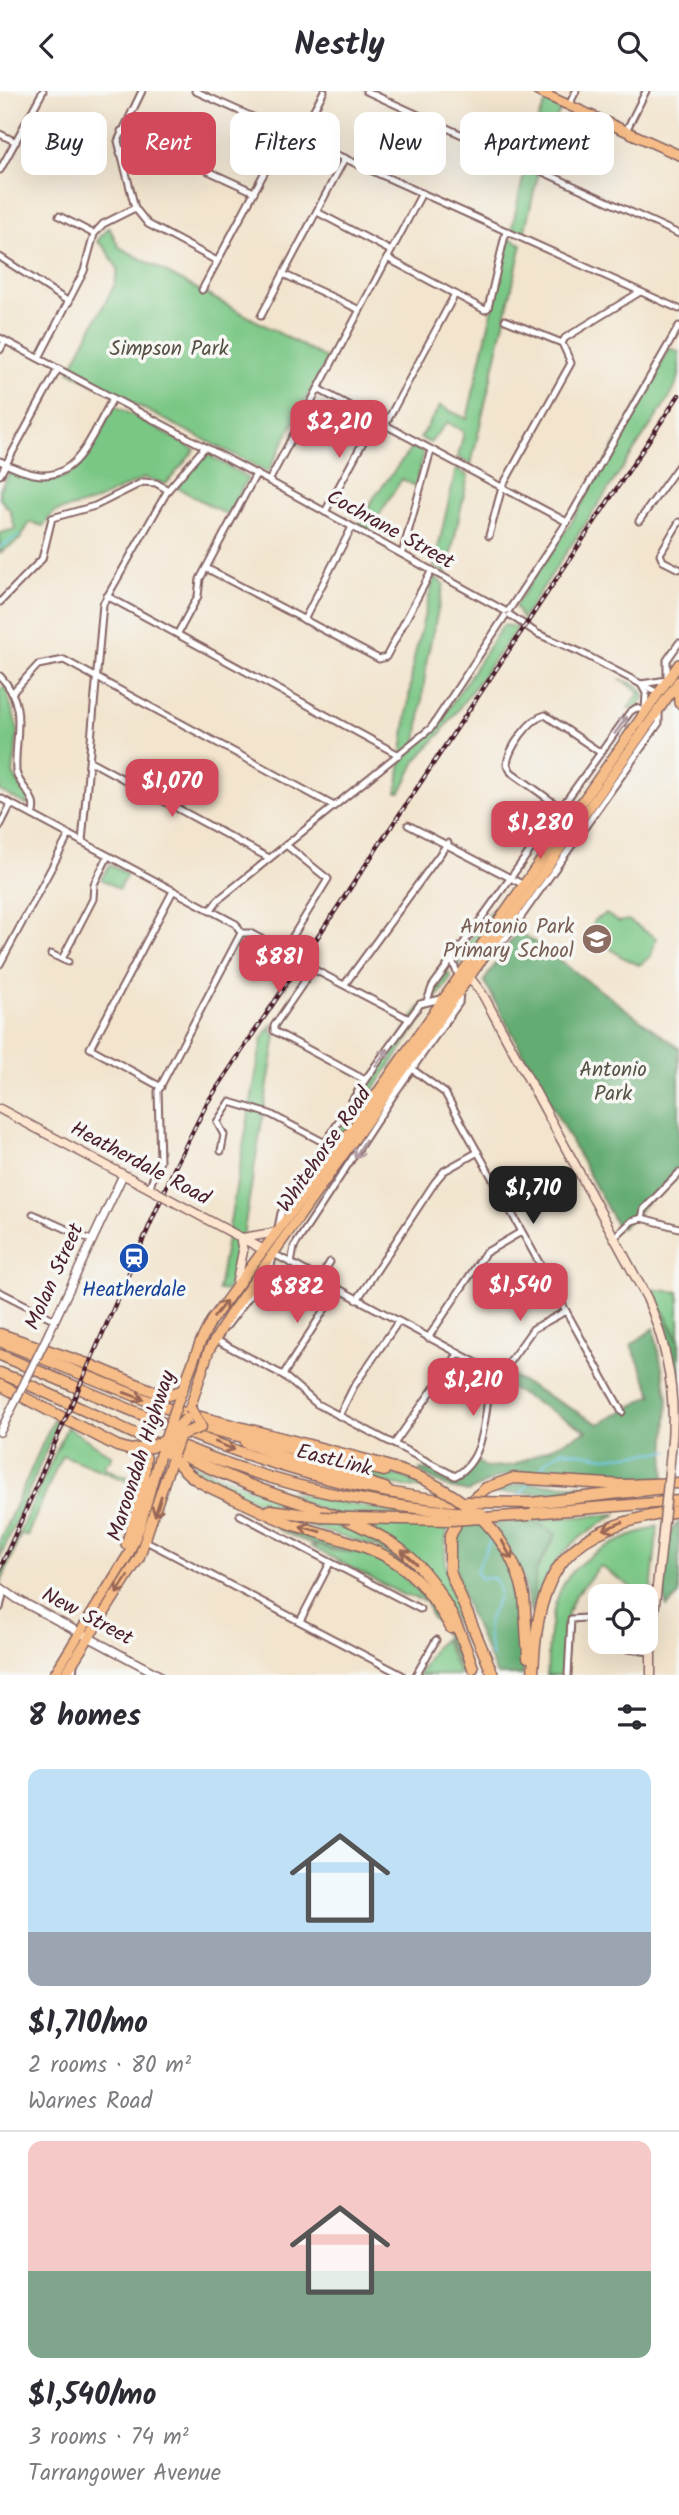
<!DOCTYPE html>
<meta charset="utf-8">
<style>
body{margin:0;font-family:Kalam,sans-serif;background:#f2f2f3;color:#2b2b33;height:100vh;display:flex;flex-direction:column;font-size:26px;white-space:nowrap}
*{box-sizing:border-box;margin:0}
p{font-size:23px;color:#7c7c81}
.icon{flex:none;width:38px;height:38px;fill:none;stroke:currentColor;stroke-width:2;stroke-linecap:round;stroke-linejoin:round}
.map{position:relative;height:1584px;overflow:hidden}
.sheet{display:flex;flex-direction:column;background:#fff;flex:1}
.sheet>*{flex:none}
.top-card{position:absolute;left:21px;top:21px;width:637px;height:63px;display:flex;gap:14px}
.tools{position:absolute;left:588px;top:1493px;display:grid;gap:14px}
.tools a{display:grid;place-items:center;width:70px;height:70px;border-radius:14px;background:#fff;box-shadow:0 7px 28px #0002;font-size:35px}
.price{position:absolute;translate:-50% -60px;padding:0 16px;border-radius:14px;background:#d1495b;color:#fff;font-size:23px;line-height:46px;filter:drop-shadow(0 2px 4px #0008)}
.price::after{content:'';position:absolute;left:50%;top:42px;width:21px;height:16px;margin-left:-10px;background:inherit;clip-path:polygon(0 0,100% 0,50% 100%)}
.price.selected{background:#222;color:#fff}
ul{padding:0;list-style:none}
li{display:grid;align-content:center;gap:14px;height:371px;padding:0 28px}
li+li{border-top:2px solid #e1e1e2}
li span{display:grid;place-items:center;height:217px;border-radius:14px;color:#555}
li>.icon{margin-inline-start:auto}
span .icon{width:126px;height:126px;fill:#fffc;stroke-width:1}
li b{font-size:30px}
h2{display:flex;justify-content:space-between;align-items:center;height:84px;padding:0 28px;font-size:30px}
.pill{padding:0 24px;border-radius:14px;background:#fff;box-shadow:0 7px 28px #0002;font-size:24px;line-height:63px}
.pill.selected{background:#d1495b;color:#fff}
header{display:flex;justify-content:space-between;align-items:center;height:91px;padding:0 28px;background:#fff;font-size:32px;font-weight:700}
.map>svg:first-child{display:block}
.green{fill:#7ac785;stroke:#627358;stroke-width:2}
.forest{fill:#63ac72;stroke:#56664e;stroke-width:2}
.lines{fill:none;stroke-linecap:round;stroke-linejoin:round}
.stream{stroke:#67c3e5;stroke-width:2}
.minor-casing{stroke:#856464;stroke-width:9}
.tertiary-casing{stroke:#856464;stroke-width:10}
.secondary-casing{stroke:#856464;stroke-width:11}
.primary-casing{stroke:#856464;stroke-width:12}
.trunk-casing{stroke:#856464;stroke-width:12}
.motorway-casing{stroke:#856464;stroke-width:13}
.minor{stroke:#fff;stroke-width:5}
.tertiary{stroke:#fff;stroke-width:7}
.secondary{stroke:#fce5cf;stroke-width:8}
.primary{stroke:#f7bd88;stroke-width:9}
.trunk{stroke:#f7bd88;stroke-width:9}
.motorway{stroke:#f7bd88;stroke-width:10}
.rail-casing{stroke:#4a1f2b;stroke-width:4.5}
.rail{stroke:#f6f6f2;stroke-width:2;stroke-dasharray:5;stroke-linecap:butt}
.tertiary-bridge-casing{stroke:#856464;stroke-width:10;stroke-linecap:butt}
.secondary-bridge-casing{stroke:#856464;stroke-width:11;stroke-linecap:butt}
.trunk-bridge-casing{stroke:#856464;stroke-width:12;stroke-linecap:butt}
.motorway-bridge-casing{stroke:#856464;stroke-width:13;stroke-linecap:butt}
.tertiary-bridge{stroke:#fff;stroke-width:7}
.secondary-bridge{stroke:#fce5cf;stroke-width:8}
.trunk-bridge{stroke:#f7bd88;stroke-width:9}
.motorway-bridge{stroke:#f7bd88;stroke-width:10}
.oneway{stroke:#ae9aa0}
.oneway2{stroke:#986655}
.labels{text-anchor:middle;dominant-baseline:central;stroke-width:7;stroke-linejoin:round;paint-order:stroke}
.park-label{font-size:21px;fill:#585146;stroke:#f6f6f2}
.street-label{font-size:21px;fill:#4a1f2b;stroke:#f6f6f2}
.education-label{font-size:21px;fill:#785e54;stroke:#f6f6f2;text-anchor:end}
.transit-label{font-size:21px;fill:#164399;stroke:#f6f6f2}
</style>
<header><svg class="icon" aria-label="back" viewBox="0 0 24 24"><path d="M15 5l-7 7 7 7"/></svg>Nestly<svg class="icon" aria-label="search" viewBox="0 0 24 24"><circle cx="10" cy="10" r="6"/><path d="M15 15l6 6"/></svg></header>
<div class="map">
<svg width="679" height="1584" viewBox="0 0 679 1584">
<rect width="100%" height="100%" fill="#f6f6f2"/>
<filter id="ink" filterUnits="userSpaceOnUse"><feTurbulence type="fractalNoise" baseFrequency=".0143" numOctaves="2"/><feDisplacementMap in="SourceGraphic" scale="14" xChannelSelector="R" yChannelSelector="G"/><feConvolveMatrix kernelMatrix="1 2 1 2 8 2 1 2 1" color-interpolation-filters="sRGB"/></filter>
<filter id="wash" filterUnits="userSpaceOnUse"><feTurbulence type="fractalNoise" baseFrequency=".00686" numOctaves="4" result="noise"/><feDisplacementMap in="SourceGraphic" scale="28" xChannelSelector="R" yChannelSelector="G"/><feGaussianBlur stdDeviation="1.57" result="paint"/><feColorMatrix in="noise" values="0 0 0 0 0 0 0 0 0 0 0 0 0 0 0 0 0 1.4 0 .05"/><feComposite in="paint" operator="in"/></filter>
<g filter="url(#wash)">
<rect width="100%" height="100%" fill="#f2e4cd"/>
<g class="green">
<polygon points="546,11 561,18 546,46 540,73 527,68 534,37"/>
<polygon points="525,78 538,84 524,143 512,137"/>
<polygon points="109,136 119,156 327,268 268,381 69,280 115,193 118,178 105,157 97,150"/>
<polygon points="509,147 522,153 471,374 458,366 464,341 447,331 430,352 420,347 440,315 467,328"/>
<polygon points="670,257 679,261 679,285 673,301 522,528 515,515 571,432"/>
<path d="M114,314l81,45 -29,34 -22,-6 -51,24 -39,10 -11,14 -13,-4 -10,17 -20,14v-20l15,-4 -5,-19 -10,-11v-10l9,-16c71,24 77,-14 105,-68z"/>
<polygon points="413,355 424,362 415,395 402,388 369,440 358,434 375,405"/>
<polygon points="207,363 248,387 227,424 176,396"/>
<polygon points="456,378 468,385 447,482 434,475"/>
<polygon points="434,486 444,493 427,567 417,652 437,635 503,534 518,536 440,643 416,670 401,701 397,701 414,567"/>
<path d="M620,588c10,5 22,4 24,18l-5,9 -11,2 12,-16z"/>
<polygon points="5,595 18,639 13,683 29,709 27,714 0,700 0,598"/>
<polygon points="110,774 127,783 119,798 101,788"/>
<polygon points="490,820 493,828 457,876 457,867"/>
<polygon points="606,823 619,831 628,829 656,847 651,865 639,874 620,865 592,843 594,829"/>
<polygon points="447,880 451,886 437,906 429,908"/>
<polygon points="434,911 345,1040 333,1055 336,1048 334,1046 421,915"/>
<polygon points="271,934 271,940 276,945 241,1157 236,1180 226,1200 218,1199 262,948"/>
<polygon points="333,1049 330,1062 292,1112 290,1111"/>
<polygon points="651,1198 679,1201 679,1249"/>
<polygon points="53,1329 58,1332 0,1467 0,1449"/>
<polygon points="67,1336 111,1364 111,1369 104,1373 106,1378 133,1388 137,1394 62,1364 27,1445 21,1443 1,1492 0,1484"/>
<polygon points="267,1354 402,1386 439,1400 393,1394 366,1385 364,1387"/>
<path d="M180,1368l133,54c-44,-7 -101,-20 -133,-54z"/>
<polygon points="218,1377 280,1399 411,1425 331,1423"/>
<path d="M277,1423c83,10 110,17 162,85l-62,-52 -84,-25z"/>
<path d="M617,1423c-47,26 -70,47 -86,100l5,-43 20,-36 -22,-15z"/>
<path d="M362,1431l87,2c-13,45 10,86 27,128l-3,4 -39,-74z"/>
<path d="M658,1435l-8,74 -50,-34 -25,30 -7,16 -4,63h-17c4,-100 17,-115 111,-149z"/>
<polygon points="310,1455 321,1455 332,1460 367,1462 399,1481 427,1510 403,1504"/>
<polygon points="444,1548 460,1584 419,1584 434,1557"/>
</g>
<g class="forest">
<polygon points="518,839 679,957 679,1078 622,1137 618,1137 484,890"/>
<polygon points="656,1207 679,1249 679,1315 676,1285"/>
<polygon points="654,1237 668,1308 664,1387 621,1388 521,1381 499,1386 468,1401 450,1397 420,1382 420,1379 428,1380 430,1376 457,1389 462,1386 474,1368 487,1377 514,1374 587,1340 501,1292 506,1282 599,1333 653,1304 631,1254"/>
<polygon points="522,1392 596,1395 596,1398 549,1403 488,1402"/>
<polygon points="534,1429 556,1443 536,1480 531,1523 523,1486 493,1432"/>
<path d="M679,1431v73l-12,12c-7,-19 -4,-73 12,-85z"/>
<path d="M481,1432c39,49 43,92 42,152h-26c-18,-43 -56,-104 -37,-151z"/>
<path d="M277,1434l90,28c-39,-3 -56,-7 -91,-25z"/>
<polygon points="427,1510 433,1515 469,1584 463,1584 439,1532 431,1526"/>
</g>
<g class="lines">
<g class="stream">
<polyline points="0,456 19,444"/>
<polyline points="536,1384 547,1369 563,1359 605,1366 669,1360"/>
<polyline points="516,1409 530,1391"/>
<path d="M491,1566c0,-10 -6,-27 -3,-35 5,-17 18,-26 6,-44h-14l-4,-7 16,-35"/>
</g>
</g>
</g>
<g filter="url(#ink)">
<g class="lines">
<g class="minor-casing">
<g id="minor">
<polyline points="142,0 118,50 135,117 148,133 217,170"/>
<polyline points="195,0 679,218"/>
<polyline points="366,0 679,143"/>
<polyline points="569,14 576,0"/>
<polyline points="121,40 254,101"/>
<polyline points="626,40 646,0"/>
<polyline points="0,43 16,51"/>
<polyline points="299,46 324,0"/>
<polyline points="120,62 136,48"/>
<polyline points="0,79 43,0"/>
<polyline points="317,121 391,160"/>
<polyline points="59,125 94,143"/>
<polyline points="0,166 69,211"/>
<polyline points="387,167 485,219 488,217 506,140"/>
<polyline points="283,183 360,219"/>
<polyline points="202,199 286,41"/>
<polyline points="261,225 345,67"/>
<polyline points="505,229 562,252"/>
<polyline points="0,247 269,390 505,520"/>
<polyline points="562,252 565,247 640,201"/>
<polyline points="0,259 5,250"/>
<polyline points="39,267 84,180 94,143 103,133 135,117"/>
<polyline points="318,298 567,431"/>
<polyline points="385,334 455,203"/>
<path d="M0,370c71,38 82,-8 113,-63"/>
<polyline points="0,384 58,278"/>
<polyline points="269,390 422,102"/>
<polyline points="325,421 375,329"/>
<polyline points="639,430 679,374"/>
<polyline points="679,431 660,463 663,470 679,478"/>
<polyline points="489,445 502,396 571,272 562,252"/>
<polyline points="402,463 431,359"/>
<polyline points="206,477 379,568 386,566 432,479"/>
<polyline points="107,505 399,664"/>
<polyline points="0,511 42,468 52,427 95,415 143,391 156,392 168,399"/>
<polyline points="509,519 567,431 679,235"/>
<polyline points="510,524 538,543 580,561 658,602"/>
<polyline points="304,529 352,436"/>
<polyline points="178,542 198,505 200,488 256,383"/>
<path d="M0,585c29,30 14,60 16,95 2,16 24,26 16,44"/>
<polyline points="12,602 38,574 64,569 334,715"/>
<polyline points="90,670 269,767"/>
<polyline points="0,707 236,833 241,842 250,842 278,857 288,853 328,788 286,754"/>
<path d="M561,717l-50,-36 -4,-8c2,-16 22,-45 38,-49l56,38"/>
<polyline points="408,734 522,793"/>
<polyline points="0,735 11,713"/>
<polyline points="82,751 103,513 168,399 205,356"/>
<polyline points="210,820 218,809 431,637 505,525"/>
<polyline points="492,853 506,847 659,632 659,618"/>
<polyline points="51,863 68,871"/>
<polyline points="62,868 93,808 94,793 108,765"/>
<polyline points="452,869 458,884"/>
<polyline points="0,873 69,744"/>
<polyline points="345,893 448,752"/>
<polyline points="427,910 432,896 630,621 636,617 645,620 646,602 641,593 667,589 667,569 679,552"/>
<polyline points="412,978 445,1002 622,1321"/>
<polyline points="365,989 274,940 274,935 313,878 409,928"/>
<polyline points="161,996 90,957 173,800"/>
<polyline points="221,1060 224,1044 217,1031 230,1011 270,1023 327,1053"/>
<polyline points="149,1097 160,1070 158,1000 241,842"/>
<polyline points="33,1123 91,1149"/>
<polyline points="642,1127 644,1118 679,1082"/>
<polyline points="642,1127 679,1137"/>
<polyline points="278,1137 281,1122 365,989 420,913 441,908"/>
<polyline points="615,1146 632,1130 642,1127"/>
<polyline points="291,1173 294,1156 395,1002 459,912 460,901"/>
<polyline points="319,1189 330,1171"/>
<polyline points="0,1201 55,1229"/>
<polyline points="357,1209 435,1091 444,1080 478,1061"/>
<polyline points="226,1236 270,1178 274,1163 497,1283 505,1277 533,1238 566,1220"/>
<polyline points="428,1247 485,1162 521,1141"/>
<path d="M214,1248l69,36 34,29 138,72c35,-18 28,-72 38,-103"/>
<polyline points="283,1284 337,1199"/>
<polyline points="339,1325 354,1295 398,1231"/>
<polyline points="394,1353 458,1263"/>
<polyline points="240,1424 420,1518"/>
<polyline points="146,1450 402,1584"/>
<polyline points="0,1517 4,1499"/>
<polyline points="300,1530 330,1472"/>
<polyline points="617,1550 628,1558 650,1561"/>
<polyline points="73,1584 74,1573"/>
<polyline points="416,1584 436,1549"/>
<polyline points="568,1584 571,1528 585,1527 600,1538"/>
</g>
</g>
<g class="tertiary-casing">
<g id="tertiary">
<polyline points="44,1252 123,1084"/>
<polyline points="0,1341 15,1311"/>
<polyline points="0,1496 17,1508 159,1584"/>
</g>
</g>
<g class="secondary-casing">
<g id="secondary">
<path d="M467,883l16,21 164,303c21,49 30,100 24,153"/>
<polyline points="0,1018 158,1102"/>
<polyline points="167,1107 264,1159"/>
<polyline points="243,1147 277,1141"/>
<polyline points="236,1195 243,1160 240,1146"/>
<polyline points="651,1584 651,1549 662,1451"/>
</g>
</g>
<g class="primary-casing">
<polyline id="primary" points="537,0 679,64"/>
</g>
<g class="trunk-casing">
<g id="trunk">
<polyline points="678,591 679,612"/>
<polyline points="177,1313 200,1252 211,1230 338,1058 679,573"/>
<polyline points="190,1317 209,1259 229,1225 679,590"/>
<polyline points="126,1453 144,1396 146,1366"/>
<polyline points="54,1584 128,1464 140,1435 161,1360"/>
<polyline points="65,1584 139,1467 173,1365"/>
</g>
</g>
<g class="motorway-casing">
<g id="motorway">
<polyline points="0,1243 93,1275 165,1305 181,1300"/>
<polyline points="0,1250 166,1317 378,1372 419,1386"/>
<path d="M0,1264c153,63 294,133 461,147"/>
<polyline points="0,1282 17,1289"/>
<path d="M14,1287c78,35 154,73 233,106 54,22 119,34 164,74 31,29 49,71 62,110"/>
<polyline points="0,1294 117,1355 131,1359 151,1356"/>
<polyline points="201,1336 384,1380"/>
<polyline points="246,1352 283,1366 385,1397"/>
<path d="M184,1356c87,36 175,57 270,65"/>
<path d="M173,1365c14,23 36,31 60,42 22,9 42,21 64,28 76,23 113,26 154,102"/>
<polyline points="531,1412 665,1397"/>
<polyline points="270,1419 321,1426"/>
<polyline points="531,1422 679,1410"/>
<polyline points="350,1427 450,1429"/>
<polyline points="524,1504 528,1566"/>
<polyline points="493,1584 450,1481 450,1446 464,1416 486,1397 514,1387 623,1394 679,1392"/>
<path d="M533,1584c4,-111 35,-148 146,-164"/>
</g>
</g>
<use href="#minor" class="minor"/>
<use href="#tertiary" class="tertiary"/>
<use href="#secondary" class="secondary"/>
<use href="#primary" class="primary"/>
<use href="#trunk" class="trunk"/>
<use href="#motorway" class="motorway"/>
<g class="rail-casing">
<polyline id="rail" points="0,1478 175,1076 207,1012 679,304"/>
</g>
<use href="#rail" class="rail"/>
<g class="tertiary-bridge-casing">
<polyline id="tertiary-bridge" points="15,1311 44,1252"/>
</g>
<g class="secondary-bridge-casing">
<g id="secondary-bridge">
<polyline points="158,1102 167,1107"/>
<polyline points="662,1451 671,1360"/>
</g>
</g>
<g class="trunk-bridge-casing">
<g id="trunk-bridge">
<polyline points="161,1360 177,1313"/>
<polyline points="173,1365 179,1348"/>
</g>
</g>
<g class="motorway-bridge-casing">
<g id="motorway-bridge">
<polyline points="151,1356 164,1350 186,1328"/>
<polyline points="167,1362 180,1344 201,1336 190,1317"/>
<path d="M419,1386c53,24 92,60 105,118"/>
<polyline points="465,1411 531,1412"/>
<polyline points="454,1421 481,1422"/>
<polyline points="321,1426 350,1427"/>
<polyline points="450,1429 530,1424"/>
</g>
</g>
<use href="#tertiary-bridge" class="tertiary-bridge"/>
<use href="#secondary-bridge" class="secondary-bridge"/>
<use href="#trunk-bridge" class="trunk-bridge"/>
<use href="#motorway-bridge" class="motorway-bridge"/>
</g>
<defs><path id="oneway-shaft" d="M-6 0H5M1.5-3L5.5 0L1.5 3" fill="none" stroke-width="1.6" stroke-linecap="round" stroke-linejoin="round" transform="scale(1.75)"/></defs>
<g class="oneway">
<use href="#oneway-shaft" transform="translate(621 634) rotate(-54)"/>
<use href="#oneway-shaft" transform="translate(382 966) rotate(-54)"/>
<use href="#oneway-shaft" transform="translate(360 1058) rotate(121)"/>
</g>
<g class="oneway2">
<use href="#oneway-shaft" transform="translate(220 1218) rotate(-53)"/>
<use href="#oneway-shaft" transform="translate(134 1305) rotate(20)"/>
<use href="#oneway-shaft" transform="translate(225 1355) rotate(22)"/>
<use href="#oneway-shaft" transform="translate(158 1415) rotate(108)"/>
<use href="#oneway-shaft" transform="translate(613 1435) rotate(158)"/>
<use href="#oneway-shaft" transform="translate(310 1438) rotate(-165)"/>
<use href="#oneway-shaft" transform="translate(507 1459) rotate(62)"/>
<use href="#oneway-shaft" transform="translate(409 1466) rotate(-138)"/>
<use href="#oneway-shaft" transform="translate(122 1494) rotate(122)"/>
</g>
</g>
<defs>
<g id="school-disc" transform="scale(1.575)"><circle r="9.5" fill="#8d6e63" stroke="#f6f6f2"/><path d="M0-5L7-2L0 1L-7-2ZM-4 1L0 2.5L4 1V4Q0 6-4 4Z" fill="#fff"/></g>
<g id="station-disc" transform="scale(1.575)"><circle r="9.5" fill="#1a4fb4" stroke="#f6f6f2"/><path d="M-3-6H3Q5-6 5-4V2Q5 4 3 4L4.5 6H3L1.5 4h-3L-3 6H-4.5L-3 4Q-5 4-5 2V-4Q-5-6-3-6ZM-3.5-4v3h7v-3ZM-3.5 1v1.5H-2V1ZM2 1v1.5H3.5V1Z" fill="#fff"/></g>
</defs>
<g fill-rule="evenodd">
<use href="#school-disc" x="597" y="848"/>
<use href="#station-disc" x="134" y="1167"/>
</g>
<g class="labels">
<g class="park-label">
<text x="169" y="258">Simpson Park</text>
<text x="613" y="979">Antonio<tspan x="613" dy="24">Park</tspan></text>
</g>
<g class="street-label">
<text transform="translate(390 439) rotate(29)">Cochrane Street</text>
<text transform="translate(325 1059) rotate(-55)">Whitehorse Road</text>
<text transform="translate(140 1073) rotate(28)">Heatherdale Road</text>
<text transform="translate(55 1186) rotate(-66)">Molan Street</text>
<text transform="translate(142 1365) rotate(-72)">Maroondah Highway</text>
<text transform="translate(334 1370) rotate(14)">EastLink</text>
<text transform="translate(87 1526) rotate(28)">New Street</text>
</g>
<g class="education-label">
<text x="574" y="836">Antonio Park<tspan x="574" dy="24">Primary School</tspan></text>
</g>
<g class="transit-label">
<text x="134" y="1199">Heatherdale</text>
</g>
</g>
</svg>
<div class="tools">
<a><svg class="icon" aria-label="locate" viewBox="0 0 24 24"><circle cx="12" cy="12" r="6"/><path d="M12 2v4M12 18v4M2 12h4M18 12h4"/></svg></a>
</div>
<b class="price" style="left:339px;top:369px">$2,210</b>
<b class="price" style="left:172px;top:728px">$1,070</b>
<b class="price" style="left:540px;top:770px">$1,280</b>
<b class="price" style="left:279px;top:904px">$881</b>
<b class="price selected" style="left:533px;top:1135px">$1,710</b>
<b class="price" style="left:520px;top:1232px">$1,540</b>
<b class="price" style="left:297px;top:1234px">$882</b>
<b class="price" style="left:473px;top:1327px">$1,210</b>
<div class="top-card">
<a class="pill">Buy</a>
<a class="pill selected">Rent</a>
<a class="pill">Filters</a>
<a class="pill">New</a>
<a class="pill">Apartment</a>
</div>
</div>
<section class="sheet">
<h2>8 homes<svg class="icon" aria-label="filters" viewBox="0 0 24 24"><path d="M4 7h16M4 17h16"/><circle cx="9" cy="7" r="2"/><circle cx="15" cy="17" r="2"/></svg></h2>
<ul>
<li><span style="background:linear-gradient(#bfe0f5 75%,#9aa5b1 0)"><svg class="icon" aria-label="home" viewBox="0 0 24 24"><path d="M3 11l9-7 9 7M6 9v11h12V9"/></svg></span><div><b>$1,710/mo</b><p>2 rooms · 80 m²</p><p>Warnes Road</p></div></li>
<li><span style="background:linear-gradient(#f6c9c9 60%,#7fa58c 0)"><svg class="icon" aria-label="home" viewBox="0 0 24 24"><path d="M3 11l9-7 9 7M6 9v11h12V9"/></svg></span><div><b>$1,540/mo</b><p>3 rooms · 74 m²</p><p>Tarrangower Avenue</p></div></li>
</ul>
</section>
